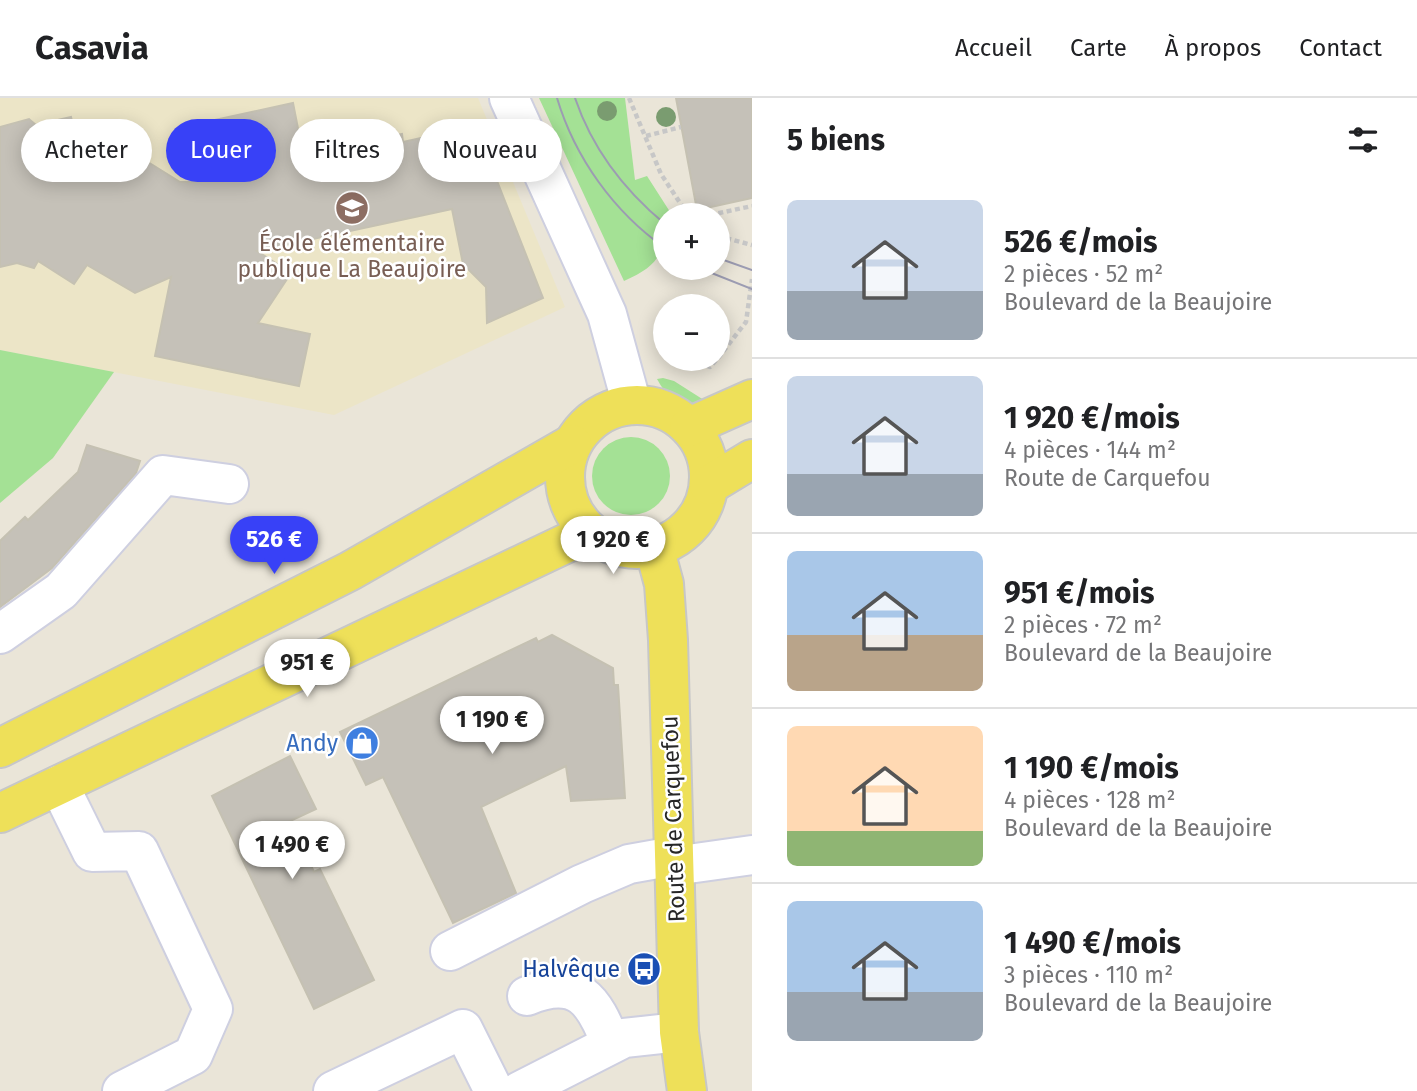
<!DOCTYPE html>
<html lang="fr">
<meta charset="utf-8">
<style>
body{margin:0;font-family:"Fira Sans",sans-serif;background:#f6f6f6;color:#202124;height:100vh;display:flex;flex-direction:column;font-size:26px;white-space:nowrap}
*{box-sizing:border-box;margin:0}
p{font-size:23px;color:#757577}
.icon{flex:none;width:38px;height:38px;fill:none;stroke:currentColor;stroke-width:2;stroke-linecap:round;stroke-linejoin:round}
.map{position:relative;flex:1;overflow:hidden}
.drawer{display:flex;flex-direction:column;background:#fff;width:665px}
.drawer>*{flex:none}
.banner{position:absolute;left:21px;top:21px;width:625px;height:63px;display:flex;gap:14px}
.fabs{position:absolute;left:653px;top:105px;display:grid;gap:14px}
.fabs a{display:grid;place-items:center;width:77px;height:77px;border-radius:50%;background:#fff;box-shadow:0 4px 18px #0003;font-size:35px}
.price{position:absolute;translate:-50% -60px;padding:0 16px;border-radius:24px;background:#fff;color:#222;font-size:23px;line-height:46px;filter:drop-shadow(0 2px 4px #0008)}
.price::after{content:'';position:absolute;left:50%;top:42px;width:21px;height:16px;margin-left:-10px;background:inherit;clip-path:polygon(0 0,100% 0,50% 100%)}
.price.selected{background:#3841f7;color:#fff}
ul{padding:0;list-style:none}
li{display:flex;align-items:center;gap:21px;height:175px;padding:0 35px}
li+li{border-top:2px solid #e0e0e0}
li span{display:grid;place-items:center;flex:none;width:196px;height:140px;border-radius:10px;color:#555}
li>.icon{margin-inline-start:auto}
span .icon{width:84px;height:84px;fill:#fffc;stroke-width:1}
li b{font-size:30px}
h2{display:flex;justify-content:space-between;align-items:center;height:84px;padding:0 35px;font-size:30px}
.chip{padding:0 24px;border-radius:32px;background:#fff;box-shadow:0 4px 18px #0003;font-size:24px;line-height:63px}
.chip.selected{background:#3841f7;color:#fff}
header{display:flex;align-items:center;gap:42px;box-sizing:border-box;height:98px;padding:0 35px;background:#fff;border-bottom:2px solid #e0e0e0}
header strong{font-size:33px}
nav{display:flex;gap:38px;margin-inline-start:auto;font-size:24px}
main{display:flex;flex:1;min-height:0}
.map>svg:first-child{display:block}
.education{fill:#ece5c7}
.green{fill:#a4e195}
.building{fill:#c5c1b8;stroke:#c5c1b2;stroke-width:2}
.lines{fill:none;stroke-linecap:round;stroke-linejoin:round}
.minor-casing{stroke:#cecfe0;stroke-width:42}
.major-casing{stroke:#c7c7c7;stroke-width:42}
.path{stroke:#c7c7c7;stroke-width:4.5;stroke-dasharray:5 3.5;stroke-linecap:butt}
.minor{stroke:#fff;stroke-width:38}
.major{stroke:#eee059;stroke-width:38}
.tram{stroke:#9c9cb2;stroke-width:2}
.tree{fill:#7a9c70}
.labels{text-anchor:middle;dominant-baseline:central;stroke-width:5;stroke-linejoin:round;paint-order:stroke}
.education-label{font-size:23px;fill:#785e54;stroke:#fff}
.shop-label{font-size:23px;fill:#366cbe;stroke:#fff;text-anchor:end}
.street-label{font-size:23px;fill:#272727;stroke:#fff}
.transit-label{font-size:23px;fill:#164399;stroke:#fff;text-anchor:end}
</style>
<header>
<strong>Casavia</strong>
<nav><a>Accueil</a><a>Carte</a><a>À propos</a><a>Contact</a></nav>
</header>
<main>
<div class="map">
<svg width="752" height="993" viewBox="0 0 752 993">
<rect width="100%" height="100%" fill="#eae5d8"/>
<polygon class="education" points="0,0 478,0 565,209 334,317 0,252"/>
<g class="green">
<path d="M539,0h86l10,82 12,-4 25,39h-7c0,38 -5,50 -41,66z"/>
<polygon points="0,252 114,274 53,360 0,405"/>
<path d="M663,280l11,3 33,21c-24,6 -38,0 -50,-23z"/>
<circle cx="631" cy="378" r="39"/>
</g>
<g class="building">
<polygon points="676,0 752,0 752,100 697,112"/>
<polygon points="293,5 303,56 402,36 403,44 457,32 464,70 488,60 543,200 487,225 486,189 463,166 452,111 257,153 291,175 258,225 310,236 299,288 155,258 171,179 135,195 87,167 74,186 38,163 34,170 17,165 0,169 0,29 29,21 36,27 71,19 85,79 109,40 180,84 223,84 210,23"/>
<polygon points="87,347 140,363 136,375 52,470 0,509 0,443 25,419 28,422 78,374"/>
<polygon points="552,537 613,570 614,587 618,587 625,700 571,703 566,668 481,709 516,795 453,825 383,679 366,687 340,634 536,540 538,544"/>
<polygon points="290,658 316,711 290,723 314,774 320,771 374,882 314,911 212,698"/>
</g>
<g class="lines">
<g class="minor-casing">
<g id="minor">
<polyline points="509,0 607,216 632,307"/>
<polyline points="0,536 61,493 163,377 229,386"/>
<polyline points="59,687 92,754 139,753 213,911 193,957 122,993"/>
<polyline points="674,768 752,757"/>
<polyline points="450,853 582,786 629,766 674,758"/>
<path d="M527,898c51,-21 67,4 84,48"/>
<polyline points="333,993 463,931 494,993"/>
<polyline points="520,993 624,940 679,934"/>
</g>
</g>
<g class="major-casing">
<g id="major">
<circle cx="637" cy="379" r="72"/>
<polyline points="689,329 752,301"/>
<polyline points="709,387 752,361"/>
<polyline points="654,449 664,486 668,542 679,934 687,993"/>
<polyline points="0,650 350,473 572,346"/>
<polyline points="0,715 590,434"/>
</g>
</g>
<g class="path">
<polyline points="629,0 661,76 688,117"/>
<polyline points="646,38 681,29"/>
<polyline points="710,117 752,108"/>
<polyline points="718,138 752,147"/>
<polyline points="718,260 746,224 752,181"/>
<polyline points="690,261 710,269 717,261"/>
</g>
<use href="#minor" class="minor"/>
<use href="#major" class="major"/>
<g class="tram">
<path d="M557,0c18,60 57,114 108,150"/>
<path d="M575,0c17,50 50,93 90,126"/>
<polyline points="718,160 752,172"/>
<polyline points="699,170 752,191"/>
</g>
</g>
<g class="tree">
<circle cx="607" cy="13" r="10"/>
<circle cx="666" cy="19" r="10"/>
</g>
<defs>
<g id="school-disc" transform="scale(1.75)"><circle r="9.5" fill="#8d6e63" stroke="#fff"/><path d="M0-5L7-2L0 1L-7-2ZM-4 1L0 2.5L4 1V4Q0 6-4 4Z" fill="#fff"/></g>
<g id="shop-disc" transform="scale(1.75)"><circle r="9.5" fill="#3f7fe0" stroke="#fff"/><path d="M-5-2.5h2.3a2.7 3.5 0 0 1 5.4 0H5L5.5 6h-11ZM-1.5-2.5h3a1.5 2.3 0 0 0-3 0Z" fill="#fff"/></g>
<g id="bus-disc" transform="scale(1.75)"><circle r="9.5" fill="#1a4fb4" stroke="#fff"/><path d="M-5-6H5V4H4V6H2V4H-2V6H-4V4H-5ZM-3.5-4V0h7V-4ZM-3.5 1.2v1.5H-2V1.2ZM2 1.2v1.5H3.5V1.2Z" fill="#fff"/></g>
</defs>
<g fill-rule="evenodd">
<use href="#school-disc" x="352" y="110"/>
<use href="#shop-disc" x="362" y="645"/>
<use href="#bus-disc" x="644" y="871"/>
</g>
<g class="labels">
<g class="education-label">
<text x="352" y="145">École élémentaire<tspan x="352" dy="26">publique La Beaujoire</tspan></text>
</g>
<g class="shop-label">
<text x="338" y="645">Andy</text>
</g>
<g class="street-label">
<text transform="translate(673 721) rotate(-92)">Route de Carquefou</text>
</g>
<g class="transit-label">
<text x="620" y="871">Halvêque</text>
</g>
</g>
</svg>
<div class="fabs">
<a>+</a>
<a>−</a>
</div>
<b class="price selected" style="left:274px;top:478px">526 €</b>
<b class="price" style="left:613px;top:478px">1 920 €</b>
<b class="price" style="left:307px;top:601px">951 €</b>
<b class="price" style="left:492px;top:658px">1 190 €</b>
<b class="price" style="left:292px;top:783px">1 490 €</b>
<div class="banner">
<a class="chip">Acheter</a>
<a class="chip selected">Louer</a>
<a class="chip">Filtres</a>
<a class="chip">Nouveau</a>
</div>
</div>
<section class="drawer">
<h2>5 biens<svg class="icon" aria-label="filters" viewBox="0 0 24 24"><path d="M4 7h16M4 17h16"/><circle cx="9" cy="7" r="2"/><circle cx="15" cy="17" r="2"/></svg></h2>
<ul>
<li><span style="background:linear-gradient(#c9d6e8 65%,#9aa5b1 0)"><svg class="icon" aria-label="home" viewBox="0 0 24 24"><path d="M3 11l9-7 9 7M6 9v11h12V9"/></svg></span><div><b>526 €/mois</b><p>2 pièces · 52 m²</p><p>Boulevard de la Beaujoire</p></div></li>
<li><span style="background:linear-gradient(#c9d6e8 70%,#9aa5b1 0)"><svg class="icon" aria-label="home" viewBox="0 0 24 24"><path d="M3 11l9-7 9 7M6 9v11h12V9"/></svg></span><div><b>1 920 €/mois</b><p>4 pièces · 144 m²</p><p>Route de Carquefou</p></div></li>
<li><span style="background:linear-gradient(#a9c7e8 60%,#b9a48a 0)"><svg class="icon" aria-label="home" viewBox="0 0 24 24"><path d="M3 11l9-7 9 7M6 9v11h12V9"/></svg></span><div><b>951 €/mois</b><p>2 pièces · 72 m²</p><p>Boulevard de la Beaujoire</p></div></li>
<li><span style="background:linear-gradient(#ffd9b3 75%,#8fb573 0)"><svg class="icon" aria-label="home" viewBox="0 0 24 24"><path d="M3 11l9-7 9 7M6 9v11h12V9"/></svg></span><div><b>1 190 €/mois</b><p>4 pièces · 128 m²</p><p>Boulevard de la Beaujoire</p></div></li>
<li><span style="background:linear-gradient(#a9c7e8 65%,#9aa5b1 0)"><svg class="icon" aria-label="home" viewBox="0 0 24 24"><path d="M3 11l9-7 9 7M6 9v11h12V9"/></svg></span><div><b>1 490 €/mois</b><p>3 pièces · 110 m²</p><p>Boulevard de la Beaujoire</p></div></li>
</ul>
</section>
</main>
